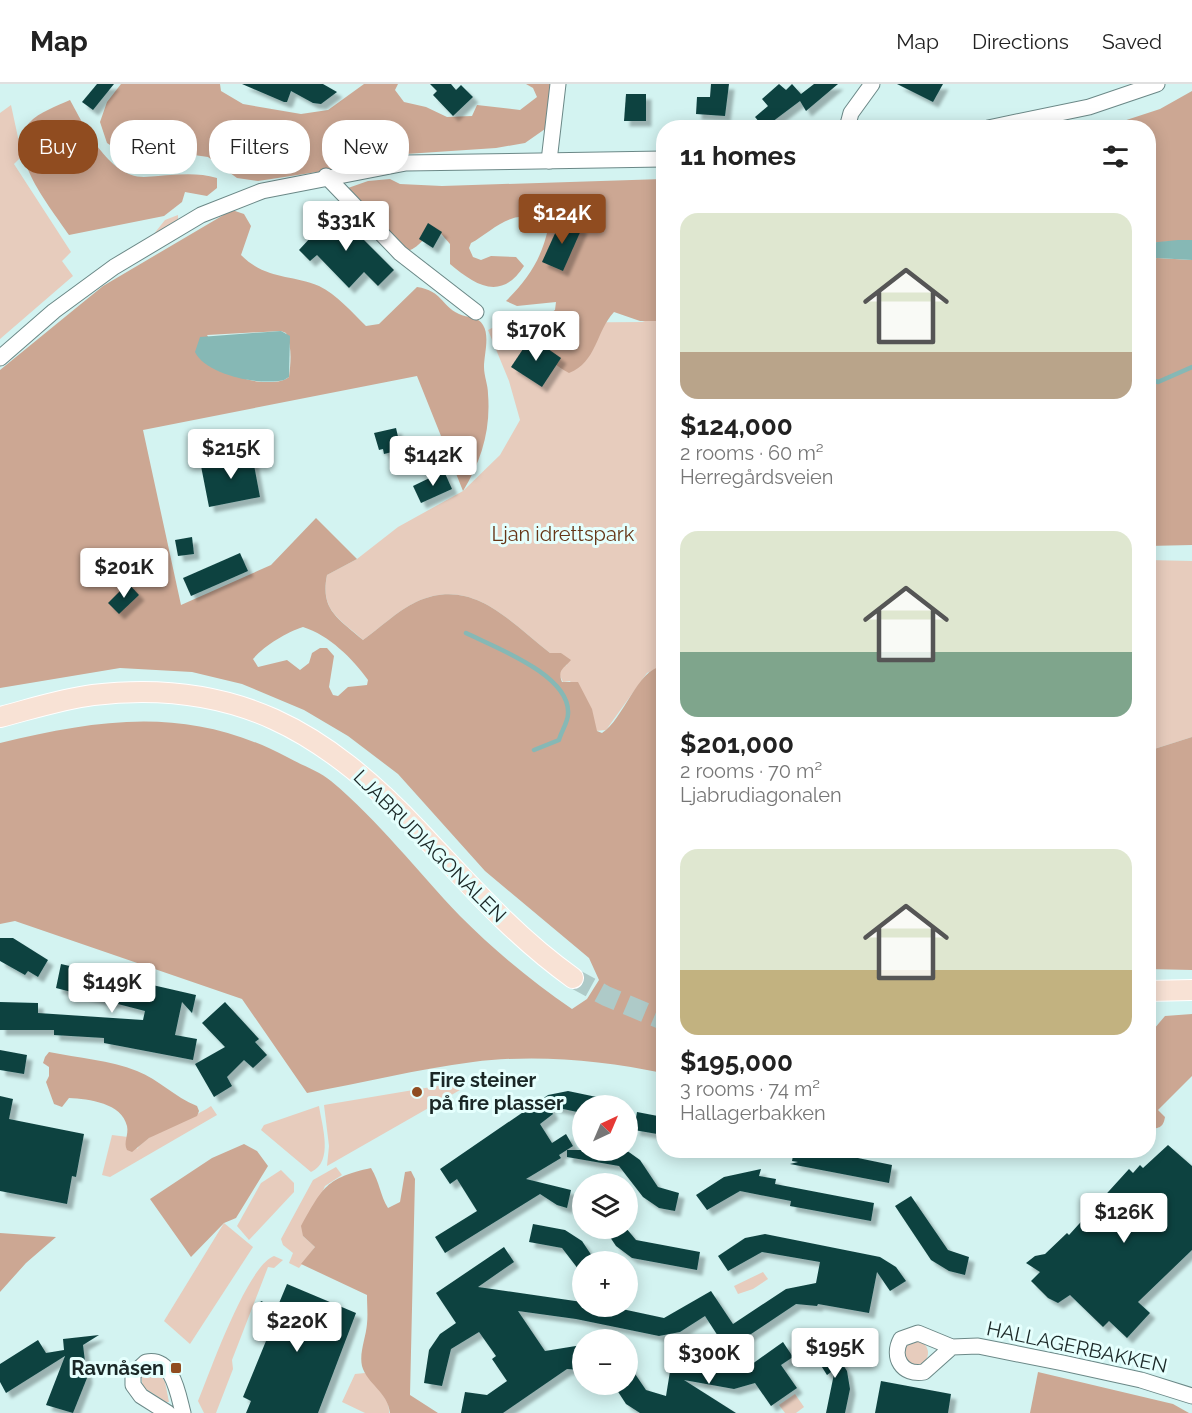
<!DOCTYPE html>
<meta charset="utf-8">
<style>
body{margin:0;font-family:Raleway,sans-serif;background:#f2f2f2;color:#222;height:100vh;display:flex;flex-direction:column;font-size:22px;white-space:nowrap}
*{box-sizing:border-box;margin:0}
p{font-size:20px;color:#767676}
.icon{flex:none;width:33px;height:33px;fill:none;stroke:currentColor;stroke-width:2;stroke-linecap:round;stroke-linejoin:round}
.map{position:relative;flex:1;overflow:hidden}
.side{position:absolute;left:656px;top:36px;width:500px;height:1038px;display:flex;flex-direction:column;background:#fff;border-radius:24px;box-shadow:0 3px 15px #0003}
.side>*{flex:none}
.top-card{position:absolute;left:18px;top:36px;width:548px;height:54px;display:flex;gap:12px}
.needle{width:39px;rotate:44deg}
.controls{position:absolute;left:572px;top:1011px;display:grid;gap:12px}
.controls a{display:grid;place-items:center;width:66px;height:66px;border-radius:50%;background:#fff;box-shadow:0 3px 15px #0003;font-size:30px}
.price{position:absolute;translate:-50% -51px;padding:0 14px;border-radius:6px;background:#fff;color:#222;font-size:20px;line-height:39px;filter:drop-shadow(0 2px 3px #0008)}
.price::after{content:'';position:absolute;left:50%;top:36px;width:18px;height:14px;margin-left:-9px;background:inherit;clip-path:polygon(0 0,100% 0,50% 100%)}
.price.current{background:#904c20;color:#fff}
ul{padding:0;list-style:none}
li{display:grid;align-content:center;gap:12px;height:318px;padding:0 24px}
li span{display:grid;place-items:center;height:186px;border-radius:18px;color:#555}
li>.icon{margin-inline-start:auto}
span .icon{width:108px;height:108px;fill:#fffc;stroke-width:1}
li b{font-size:26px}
h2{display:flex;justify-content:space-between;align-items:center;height:72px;padding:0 24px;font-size:26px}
.tag{padding:0 21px;border-radius:24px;background:#fff;box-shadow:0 3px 15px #0003;font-size:21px;line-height:54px}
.tag.current{background:#904c20;color:#fff}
header{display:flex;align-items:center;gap:36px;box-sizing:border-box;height:84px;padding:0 30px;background:#fff;border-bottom:2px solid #e0e0e0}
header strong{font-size:28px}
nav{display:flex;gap:33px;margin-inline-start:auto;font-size:21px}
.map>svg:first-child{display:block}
.green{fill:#e7ccbd}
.forest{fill:#cca793;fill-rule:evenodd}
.water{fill:#86b8b5}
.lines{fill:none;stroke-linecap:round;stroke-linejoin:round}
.stream{stroke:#86b8b5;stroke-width:4.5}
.building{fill:#0f4241;filter:url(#shadow)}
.major-tunnel{stroke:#aecac8;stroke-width:20;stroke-dasharray:20 10;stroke-linecap:butt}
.minor-casing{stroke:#6b8887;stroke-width:17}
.major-casing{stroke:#fff;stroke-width:22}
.minor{stroke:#fff;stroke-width:15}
.major{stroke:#f8e2d5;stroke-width:20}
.poi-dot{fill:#904c20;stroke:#e5fffd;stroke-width:2}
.labels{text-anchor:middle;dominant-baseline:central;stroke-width:6;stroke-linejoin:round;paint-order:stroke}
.park-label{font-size:20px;fill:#663516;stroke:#e5fffd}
.street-label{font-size:20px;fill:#1a2726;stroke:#e5fffd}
.poi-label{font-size:20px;font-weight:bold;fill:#1a2726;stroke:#e5fffd;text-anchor:start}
</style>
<header>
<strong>Map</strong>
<nav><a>Map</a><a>Directions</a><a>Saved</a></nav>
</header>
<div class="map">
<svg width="1192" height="1329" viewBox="0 0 1192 1329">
<defs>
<filter id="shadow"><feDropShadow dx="5.5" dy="5.5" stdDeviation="1.5" flood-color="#0004"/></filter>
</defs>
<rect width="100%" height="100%" fill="#d3f3f1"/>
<g class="green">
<polygon points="11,21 22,72 14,80 71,168 62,177 73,192 0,255 0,29"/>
<polygon points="178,131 178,137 153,151 165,136"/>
<path d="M663,231v351l-16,7 -41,57 -10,1 -26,-50 -7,1 -4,-8 3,-7 5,-2 -6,-12h-11c-41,-32 -78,-77 -134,-51 -19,9 -36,26 -53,38 -24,-22 -43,-29 -36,-65l30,-16 41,-32 65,-36 37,-36 20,-35 -11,-39 -21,-51 14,-7 140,-1z"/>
<polygon points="1148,476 1192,477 1192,653 1148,667"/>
<polygon points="455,999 464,999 467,1002 327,1082 329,1062 324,1021"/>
<path d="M211,1022l6,9 -107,62 -8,-2 10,-40 16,2 9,12c15,-20 53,-28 74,-43z"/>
<path d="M319,1022c3,20 15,56 -8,66l-50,-42 3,-5z"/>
<polygon points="336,1083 342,1091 325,1102 303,1152 315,1163 299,1184 289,1179 293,1169 283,1161 281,1155 313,1096"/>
<polygon points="281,1086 294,1099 294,1108 249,1156 237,1142 261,1099"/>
<polygon points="224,1139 253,1163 190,1260 164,1237"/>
<path d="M274,1172l9,4 -9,8 -6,-1 -36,93 1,9 -17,44h-12l-6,-12c12,-29 49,-135 76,-145z"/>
<polygon points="763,1188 768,1195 753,1205 738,1210 734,1202"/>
<circle cx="916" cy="1269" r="12"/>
<polygon points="147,1287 158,1287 165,1298 169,1318 166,1318 143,1303 141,1292"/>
<path d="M365,1289c11,11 25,24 24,40h-24l-23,-11 13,-28z"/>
<polygon points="795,1310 804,1323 796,1329 785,1329 779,1321"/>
</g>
<g class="forest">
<polygon points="121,0 220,0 221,7 243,20 301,30 328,26 364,0 398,0 395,6 404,18 426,23 447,33 472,32 477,21 520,26 537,13 533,4 526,0 556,0 545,45 525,59 496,64 406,70 337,85 258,97 237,94 208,73 194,71 157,77 130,74 107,59 100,38 107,18"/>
<polygon points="1192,7 1192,156 1148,159 1148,44 1102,44 1160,25"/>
<path d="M70,16c14,25 38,77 74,77 25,-1 49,-6 73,1v10l-10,8 -22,-4 -3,10 -18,14 -95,19c-17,-26 -65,-82 -40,-112 10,-11 28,-17 41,-23z"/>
<path d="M390,95l10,5 42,2 221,-7v142h-23l-26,-9c-18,19 -17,50 -45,61 -26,-16 -32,-21 -31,-52l17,-11 1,-8 -39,4 -11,-5c22,-22 35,-41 42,-72 -6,-4 -15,-12 -21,-12 -21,-3 -39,17 -56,26l-2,5 4,9 8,3 10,-4 25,1 8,9c-23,36 -49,19 -74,-2v-20l-13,-15c-12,5 -16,18 -29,22l-60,-63 20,-7z"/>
<path d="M232,126l12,4 7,12 -10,29c25,25 49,19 78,31 17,8 34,27 47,40l13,-2 38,-37c26,4 23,18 42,27 8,4 19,2 24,11 7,11 1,30 1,42 0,9 4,18 4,27 3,36 -7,68 -25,97l-46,-115 -274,54 38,175 90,-40 45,-47 41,41 -30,16c-7,35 11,43 36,65 17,-12 34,-29 53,-38 56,-26 93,19 134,51h11l10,7c-7,9 -14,9 -9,22h16l14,27 5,22 5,2c22,-14 35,-64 61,-67v407c-61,-13 -129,-19 -190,-11 -56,7 -111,21 -166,31l-65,-94 -227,-78 -15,3v-181c103,-25 190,-37 287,14 14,8 32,14 44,24 48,40 86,90 129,135 34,34 72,66 112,93l15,-10 12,-19 -10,-22 -104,-87 -87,-97 -50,-38 -44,-26 -62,-26 -50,-12 -72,-4 -120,20v-318l103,-84zM281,247l5,2c6,14 5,28 3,44 -7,5 -14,5 -23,5 -37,-1 -39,-19 -59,-47zM303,543c26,8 50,32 65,53l-1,5 -19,2 -10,9 -5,-1 -4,-8 5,-31 -7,-8h-7l-8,5 -3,10 -9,7 -13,-10 -29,7 -5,-8c11,-13 34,-27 50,-32z"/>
<polygon points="1157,174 1192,176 1192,461 1148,462 1148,177"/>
<polygon points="1192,653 1192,886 1148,885 1148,667"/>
<path d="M1192,930v62l-34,34 7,7c-2,12 -7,11 -17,12v-93l17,-20z"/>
<path d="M49,968c29,6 61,8 88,19 23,9 37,26 60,35l2,5 -2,5 -48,22 -17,14 -5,-2c-4,-8 2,-15 0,-24 -5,-23 -38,-27 -58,-28l-7,9 -8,-3 -8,-22 3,-6v-9l-6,-4 2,-6z"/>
<polygon points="244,1060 257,1067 268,1082 236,1134 224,1139 191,1173 150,1115 212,1074"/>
<path d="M371,1084c9,15 9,27 17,40l12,-6 5,-30 6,-1 4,8 -5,216 28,18h-48c-2,-21 -23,-29 -28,-47 -3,-13 4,-29 5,-42 1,-10 0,-19 0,-29l-66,-31 14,-17 -12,-11 -2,-10c22,-39 25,-48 70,-58z"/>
<polygon points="0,1149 56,1153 26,1179 0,1208"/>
<polygon points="1038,1288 1173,1320 1189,1329 1030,1329"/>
</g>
<g class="water">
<polygon points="1178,156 1192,156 1192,176 1157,174 1148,177 1148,159"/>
<path d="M281,247l9,5 -1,41 -5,3c-24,6 -78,-5 -89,-28l5,-15z"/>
</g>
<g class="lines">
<g class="stream">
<polyline points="1148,280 1152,296 1158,298 1192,283"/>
<path d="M466,549c28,14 105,42 102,81 0,8 -7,18 -9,26l-25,10"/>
</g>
</g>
<g class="building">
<polygon points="97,0 114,0 93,26 82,18"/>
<polygon points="242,0 323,0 337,8 321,20 313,19 291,7 287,18 284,18"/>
<polygon points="430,0 451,0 456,6 461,1 473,13 453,32 433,11 437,7"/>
<polygon points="711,0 729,0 725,32 696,30 697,13 710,13"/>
<polygon points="779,0 786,6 792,0 801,10 814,0 838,0 806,27 800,17 764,44 755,33 768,22 762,15"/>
<polygon points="897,0 943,0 933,18"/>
<polygon points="626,10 646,10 646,37 624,37"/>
<polygon points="335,127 394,186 378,202 364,188 349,204 317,171 310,177 299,166"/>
<polygon points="562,134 582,144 563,187 542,178"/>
<polygon points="428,139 442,148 433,164 419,155"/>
<polygon points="531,253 561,274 542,303 511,283"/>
<polygon points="396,344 400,361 395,362 396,367 384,370 383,365 379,366 374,349"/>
<polygon points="251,365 260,413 209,423 201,382 234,376 233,369"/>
<polygon points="444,387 452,405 421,419 413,402"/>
<polygon points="192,453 194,470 178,472 175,456"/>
<polygon points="240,469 248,487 191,512 183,494"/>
<polygon points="128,499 139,511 119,530 108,519"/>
<polygon points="0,854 13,854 48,876 38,893 28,887 25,891 0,877"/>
<polygon points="61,880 196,911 192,929 182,918 175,951 197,955 193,976 104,959 104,954 54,951 54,946 0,946 0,918 38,919 38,929 143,936 145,927 56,904"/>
<polygon points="225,918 259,955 255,958 267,971 253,984 244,976 227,993 232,1002 214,1013 195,980 225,963 202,939"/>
<polygon points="0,966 27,971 24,990 0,986"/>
<polygon points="568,1007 611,1016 611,1022 582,1022 582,1029 549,1022 553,1030 540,1040 552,1059 566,1050 573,1062 559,1071 561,1074 526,1095 571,1106 567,1124 557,1121 540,1110 445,1169 435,1153 477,1127 457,1095 450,1100 440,1085 548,1011"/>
<polygon points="0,1012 13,1015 9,1035 84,1050 76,1093 72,1092 67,1120 0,1107"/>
<polygon points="637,1028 663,1033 663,1051 634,1046"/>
<polygon points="1168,1061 1192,1082 1192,1166 1138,1218 1150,1229 1127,1254 1109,1237 1103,1243 1070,1211 1058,1219 1048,1214 1031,1197 1040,1188 1026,1179 1035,1172 1045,1170 1067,1149 1069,1151 1129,1085 1133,1089 1140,1081 1143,1084"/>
<polygon points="567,1066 626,1066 640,1076 658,1103 679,1109 675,1127 659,1124 643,1113 619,1082 567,1073"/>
<polygon points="794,1066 819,1066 892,1081 889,1099 790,1080 798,1078 792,1077"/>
<polygon points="761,1085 759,1092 776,1095 775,1100 874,1119 871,1137 790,1122 791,1117 740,1107 707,1126 696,1111 724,1093"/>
<polygon points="911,1112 948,1166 969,1173 965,1191 949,1187 931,1176 895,1122"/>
<polygon points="533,1140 565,1146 582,1157 596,1178 582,1178 582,1190 562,1164 529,1158"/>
<polygon points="604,1144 626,1144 636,1156 700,1168 697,1186 632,1174 616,1162"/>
<polygon points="765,1150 880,1173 896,1183 906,1197 890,1207 877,1188 869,1229 818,1220 817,1222 796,1220 727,1266 705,1232 680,1248 659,1252 576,1235 518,1227 545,1267 582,1261 582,1286 567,1285 503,1329 461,1329 465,1308 487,1311 507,1297 492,1275 496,1272 479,1248 451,1265 442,1302 424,1299 429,1266 440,1250 456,1239 436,1209 504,1163 514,1178 478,1203 582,1218 582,1222 608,1222 664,1234 711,1207 733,1240 786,1205 816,1199 820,1178 762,1168 728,1187 718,1172 745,1154"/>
<polygon points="287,1200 356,1229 318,1329 246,1329 251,1317 243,1313 266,1257 258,1254 265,1237 254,1232 261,1217 277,1224"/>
<polygon points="99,1251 83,1261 87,1294 73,1329 46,1321 65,1272 6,1309 0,1298 0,1280 38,1256 46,1269 64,1266 63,1255"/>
<polygon points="783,1258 793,1273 781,1281 797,1304 771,1322 755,1299 734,1305 684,1296 736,1329 640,1329 626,1320 613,1300 627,1300 627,1278 646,1306 666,1312 672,1275 741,1288"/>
<polygon points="828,1258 847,1287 850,1305 845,1329 826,1329 835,1285 827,1291 813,1269"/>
<polygon points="881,1297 951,1310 948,1329 875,1329"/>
</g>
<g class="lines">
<polyline class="major-tunnel" points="573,894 606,912 663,936"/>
<g class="minor-casing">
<g id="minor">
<polyline points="847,44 851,29 872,0"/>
<polyline points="988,44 1089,23 1157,0"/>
<polyline points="549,77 558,0"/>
<polyline points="326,92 400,169 476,228"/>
<polyline points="0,274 54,227 114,183 201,131 262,107 406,79 663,75"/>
<path d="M952,1263l-28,25c-22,4 -33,-15 -23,-33l17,-6 34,14 26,-1 85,17 78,17 51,16"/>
<path d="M168,1329l-27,-17 -8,-11v-11l13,-12c27,-5 32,32 37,51"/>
</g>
</g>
<g class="major-casing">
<g id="major">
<path d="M0,633c31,-8 62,-18 93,-22 141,-17 232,36 326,136 49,52 95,105 154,147"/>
<polyline points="1148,907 1192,906"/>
</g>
</g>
<use href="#minor" class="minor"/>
<use href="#major" class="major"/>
</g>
<g class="poi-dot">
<circle cx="417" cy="1008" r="6"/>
<rect x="170" y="1278" width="12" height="12" rx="3"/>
</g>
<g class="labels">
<g class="park-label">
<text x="563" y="450">Ljan idrettspark</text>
</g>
<g class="street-label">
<text transform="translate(430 762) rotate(45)">LJABRUDIAGONALEN</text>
<text transform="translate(1077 1263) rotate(12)">HALLAGERBAKKEN</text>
</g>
<g class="poi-label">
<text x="429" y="996">Fire steiner<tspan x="429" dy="23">på fire plasser</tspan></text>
<text x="164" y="1284" text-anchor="end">Ravnåsen</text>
</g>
</g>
</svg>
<div class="controls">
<a><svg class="needle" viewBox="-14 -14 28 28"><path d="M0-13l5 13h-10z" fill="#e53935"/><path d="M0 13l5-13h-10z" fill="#767676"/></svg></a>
<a><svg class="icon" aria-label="layers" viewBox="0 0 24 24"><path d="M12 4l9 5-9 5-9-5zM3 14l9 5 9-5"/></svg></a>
<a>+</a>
<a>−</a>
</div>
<b class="price current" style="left:562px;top:161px">$124K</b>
<b class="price" style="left:346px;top:168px">$331K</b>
<b class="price" style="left:536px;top:278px">$170K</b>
<b class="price" style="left:231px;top:396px">$215K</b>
<b class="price" style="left:433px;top:403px">$142K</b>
<b class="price" style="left:124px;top:515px">$201K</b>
<b class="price" style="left:112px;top:930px">$149K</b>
<b class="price" style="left:1124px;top:1160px">$126K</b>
<b class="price" style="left:297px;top:1269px">$220K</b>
<b class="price" style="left:835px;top:1295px">$195K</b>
<b class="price" style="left:709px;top:1301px">$300K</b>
<div class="top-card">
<a class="tag current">Buy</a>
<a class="tag">Rent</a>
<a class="tag">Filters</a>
<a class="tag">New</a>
</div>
<section class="side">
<h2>11 homes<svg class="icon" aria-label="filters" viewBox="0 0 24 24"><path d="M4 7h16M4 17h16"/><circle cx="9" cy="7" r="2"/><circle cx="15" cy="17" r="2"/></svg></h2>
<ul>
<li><span style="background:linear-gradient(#dfe7d0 75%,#b9a48a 0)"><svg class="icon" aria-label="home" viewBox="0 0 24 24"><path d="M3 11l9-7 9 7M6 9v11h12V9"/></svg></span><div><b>$124,000</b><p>2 rooms · 60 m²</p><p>Herregårdsveien</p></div></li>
<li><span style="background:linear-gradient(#dfe7d0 65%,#7fa58c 0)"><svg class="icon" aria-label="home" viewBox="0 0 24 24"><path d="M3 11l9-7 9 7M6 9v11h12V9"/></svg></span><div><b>$201,000</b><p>2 rooms · 70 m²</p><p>Ljabrudiagonalen</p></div></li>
<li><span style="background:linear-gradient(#dfe7d0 65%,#c2b280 0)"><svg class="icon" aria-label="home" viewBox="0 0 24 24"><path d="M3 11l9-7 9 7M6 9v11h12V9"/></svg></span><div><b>$195,000</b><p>3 rooms · 74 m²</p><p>Hallagerbakken</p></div></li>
</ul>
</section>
</div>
